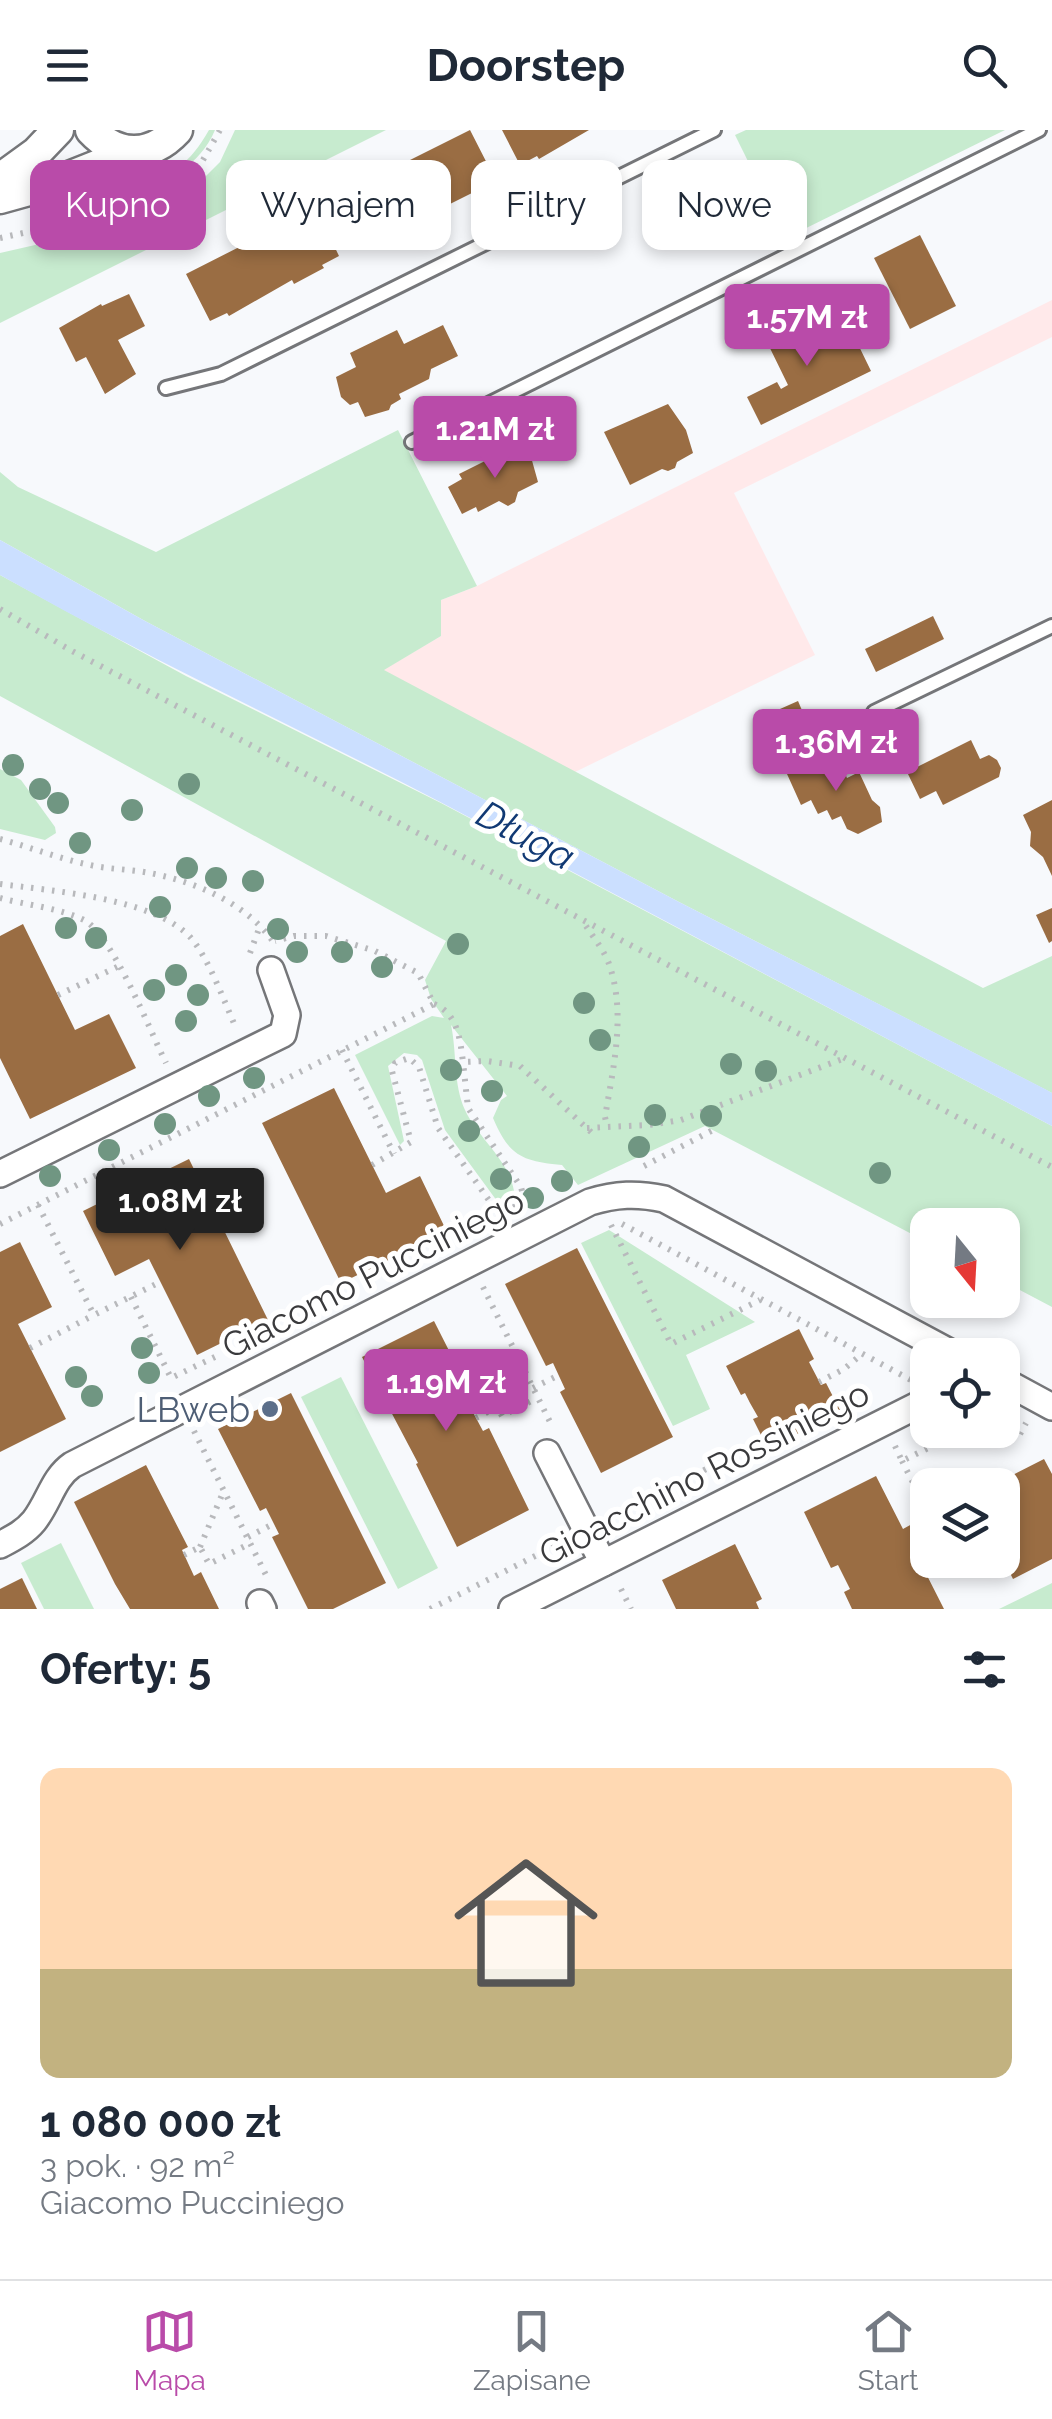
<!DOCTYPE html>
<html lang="pl">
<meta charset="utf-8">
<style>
body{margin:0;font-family:Raleway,sans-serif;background:#f6f6f7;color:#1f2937;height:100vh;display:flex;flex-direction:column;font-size:38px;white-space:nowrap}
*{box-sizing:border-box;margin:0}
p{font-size:32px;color:#747a83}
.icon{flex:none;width:55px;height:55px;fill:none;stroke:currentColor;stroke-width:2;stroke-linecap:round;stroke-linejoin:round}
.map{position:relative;height:1479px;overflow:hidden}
.drawer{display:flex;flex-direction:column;background:#fff;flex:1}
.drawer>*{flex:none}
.guide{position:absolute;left:30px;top:30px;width:992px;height:90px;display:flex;gap:20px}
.needle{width:65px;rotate:162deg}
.controls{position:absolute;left:910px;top:1078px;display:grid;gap:20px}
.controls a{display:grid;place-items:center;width:110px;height:110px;border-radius:20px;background:#fff;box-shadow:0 5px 15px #0003;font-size:50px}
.price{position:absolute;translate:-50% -85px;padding:0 22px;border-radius:10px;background:#b94ba9;color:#fff;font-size:32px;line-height:65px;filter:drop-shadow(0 2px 5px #0008)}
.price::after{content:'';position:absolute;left:50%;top:60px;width:30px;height:22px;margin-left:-15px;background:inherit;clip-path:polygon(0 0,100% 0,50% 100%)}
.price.selected{background:#222;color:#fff}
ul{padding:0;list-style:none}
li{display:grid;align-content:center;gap:20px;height:530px;padding:0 40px}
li+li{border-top:2px solid #e0e1e3}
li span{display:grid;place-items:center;height:310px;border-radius:20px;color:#555}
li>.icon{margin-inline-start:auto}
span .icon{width:180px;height:180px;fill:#fffc;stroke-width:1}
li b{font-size:42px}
h2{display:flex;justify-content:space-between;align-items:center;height:120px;padding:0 40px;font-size:42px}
.tag{padding:0 35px;border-radius:20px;background:#fff;box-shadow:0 5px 15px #0003;font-size:35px;line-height:90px}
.tag.selected{background:#b94ba9;color:#fff}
header{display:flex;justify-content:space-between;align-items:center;height:130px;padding:0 40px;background:#fff;font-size:45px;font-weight:700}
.dock{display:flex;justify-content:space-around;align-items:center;height:140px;border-top:2px solid #e0e1e3;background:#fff;font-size:28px;color:#747a83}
.dock a{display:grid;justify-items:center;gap:5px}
.dock .selected{color:#b94ba9}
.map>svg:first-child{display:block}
.industrial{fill:#ffe9ea}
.green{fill:#c7ebcf}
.water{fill:#cbdfff}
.building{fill:#9a6d43}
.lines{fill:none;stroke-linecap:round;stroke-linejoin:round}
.service-casing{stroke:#757679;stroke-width:18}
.minor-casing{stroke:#757679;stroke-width:30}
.tertiary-casing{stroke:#757679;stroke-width:35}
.path{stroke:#b8b9bc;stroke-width:6;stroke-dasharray:2.5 8;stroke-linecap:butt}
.service{stroke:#fff;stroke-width:12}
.minor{stroke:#fff;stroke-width:25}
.tertiary{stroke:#fff;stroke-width:30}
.tree{fill:#709682}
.service-dot{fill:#5c6f8a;stroke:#fff;stroke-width:4}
.labels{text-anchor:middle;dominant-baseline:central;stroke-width:10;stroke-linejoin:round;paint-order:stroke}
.street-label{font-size:35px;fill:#3a3a3c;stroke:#fff}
.service-label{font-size:35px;fill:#4e5e75;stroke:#fff;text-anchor:end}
.water-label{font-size:38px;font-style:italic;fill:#113974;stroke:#fff}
</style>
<header><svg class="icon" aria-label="menu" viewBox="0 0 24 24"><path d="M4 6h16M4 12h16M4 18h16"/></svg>Doorstep<svg class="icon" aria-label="search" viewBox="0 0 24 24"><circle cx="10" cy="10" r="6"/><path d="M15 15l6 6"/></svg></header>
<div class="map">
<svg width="1052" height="1479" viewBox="0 0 1052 1479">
<rect width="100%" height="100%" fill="#f7f9fc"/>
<polygon class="industrial" points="1052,170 1052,207 734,363 815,525 573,643 383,540 441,506 441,470 477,456"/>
<g class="green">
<path d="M209,0h6c-16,37 -45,48 -80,62 -9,4 -21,11 -31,10 -8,-1 -14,-8 -19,-14 55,-25 84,13 124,-58z"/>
<polygon points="235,0 386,0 0,193 0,123 79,105 181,64 203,49 220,32"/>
<polygon points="746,0 1005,0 786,108 735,5"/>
<polygon points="398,300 477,456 441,470 441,506 384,540 983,858 1052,826 1052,963 679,772 145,491 0,410 0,342 18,357 156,422"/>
<path d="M0,445l186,101 255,127 611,323v181l-49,-26 -1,-56h-74l-1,17 -222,-116 -127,59 -16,-20c-40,-4 -53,-9 -69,-47l8,-18 6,-4 -56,-71c6,27 2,59 14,85 13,28 44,50 49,81l-3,5 -14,5 -52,-71 -23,-70 -5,-5 -13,-2 -16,13 16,75 -4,4 -45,-90 77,-39 12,2 -13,-19 -6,-19 21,-39 -446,-245z"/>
<polygon points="0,639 21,650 55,697 56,703 45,710 0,699"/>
<polygon points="609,1100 755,1192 686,1225 710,1279 673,1296 581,1113"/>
<polygon points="341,1247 438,1438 398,1459 301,1267"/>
<polygon points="61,1413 94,1479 44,1479 21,1433"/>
<polygon points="1052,1453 1052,1479 999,1479"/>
</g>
<path class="water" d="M0,410l145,81 534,281 366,187 7,4v33c-203,-107 -405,-215 -608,-322 -148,-77 -299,-147 -444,-229z"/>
<g class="building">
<polygon points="470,0 494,47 477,56 478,60 448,75 446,72 429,80 412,89 414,92 383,108 382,104 364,113 340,65"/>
<polygon points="502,0 589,0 539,29 537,26 520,35"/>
<polygon points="316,78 339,126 322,135 324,138 294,154 292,150 229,186 227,183 210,191 186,144"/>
<polygon points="920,105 956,176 910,199 874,128"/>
<polygon points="129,164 145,196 118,210 136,244 105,264 86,227 76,232 59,198 101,174 102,176"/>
<polygon points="810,188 824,218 853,204 871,241 761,295 747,267 777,252 781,259 788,255 766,210 783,202 785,195 795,190 803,192"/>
<polygon points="443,195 458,226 431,239 429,249 399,264 401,269 391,275 389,280 365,287 358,272 350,275 341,267 336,247 356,237 350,223 397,200 404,214"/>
<polygon points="668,274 686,300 693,323 677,332 675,338 668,341 662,339 630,355 604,302"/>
<polygon points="519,314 525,326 531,327 538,352 518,362 515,372 508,376 499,371 478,382 476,377 462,384 448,357 462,349 459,344"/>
<polygon points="933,486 944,509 876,542 865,519"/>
<polygon points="798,571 804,585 768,601 762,587"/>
<polygon points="971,610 980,629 989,625 997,630 1001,638 999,647 943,675 936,661 920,669 907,642"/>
<polygon points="826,625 833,639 841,635 847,648 859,642 872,670 880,677 882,692 858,704 847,699 841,686 832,690 827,680 818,684 811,670 801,675 787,644"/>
<polygon points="1052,670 1052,746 1043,727 1030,716 1031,702 1023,685"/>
<polygon points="1052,778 1052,811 1049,813 1036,785"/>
<polygon points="23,794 75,900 109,884 136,938 30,989 0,928 0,806"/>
<polygon points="334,958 386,1063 420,1046 447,1102 341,1153 262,993"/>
<polygon points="189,1029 268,1190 197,1225 149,1129 115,1146 83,1081"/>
<polygon points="20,1112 52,1177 18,1194 66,1289 0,1322 0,1122"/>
<polygon points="577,1118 673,1307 601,1343 560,1262 565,1259 553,1233 546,1236 505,1154"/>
<polygon points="434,1191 475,1272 469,1275 483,1301 489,1298 529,1380 457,1417 416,1334 418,1333 362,1227"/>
<polygon points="799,1199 814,1229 809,1232 821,1255 826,1253 841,1282 768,1319 753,1289 758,1287 750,1273 745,1263 741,1265 726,1236"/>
<polygon points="291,1263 386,1453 333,1479 308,1479 272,1407 279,1404 266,1378 260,1381 218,1299"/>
<polygon points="1044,1329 1052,1344 1052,1429 1013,1449 1002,1427 1002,1355 993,1355"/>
<polygon points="146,1335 188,1417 182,1420 194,1446 201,1442 219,1479 130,1479 115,1454 74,1372"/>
<polygon points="876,1346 903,1399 912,1394 920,1409 911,1414 944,1479 852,1479 844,1462 850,1459 838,1435 831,1438 804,1382"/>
<polygon points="735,1414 762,1469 756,1472 759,1479 676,1479 662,1450"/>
<polygon points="22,1448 37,1479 0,1479 0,1459"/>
</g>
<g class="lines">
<g class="service-casing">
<g id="service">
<polyline points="166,258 221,244 714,0"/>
<polyline points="412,312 1039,0"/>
<polyline points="874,582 1052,496"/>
</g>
</g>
<g class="minor-casing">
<g id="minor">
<polyline points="0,1044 283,904 287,885 271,840"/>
<polyline points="1002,1250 1052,1277"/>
<polyline points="547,1323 603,1433"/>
<path d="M0,1415c13,-7 25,-13 34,-24 15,-19 19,-43 38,-56l518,-263c26,-8 47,-9 74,-3l291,156"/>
<polyline points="260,1473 263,1479"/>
<polyline points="512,1479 928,1270"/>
</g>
</g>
<g class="tertiary-casing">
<g id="tertiary">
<path d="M91,0c26,28 60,28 86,0"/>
<polyline points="0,49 36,23 58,0"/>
<polyline points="0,68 54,53 132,22"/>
</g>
</g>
<g class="path">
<polyline points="0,108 74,92 90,81 111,77 174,51 203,30 220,0"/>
<polyline points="0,479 72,521 1052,1037"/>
<path d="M0,709c30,8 60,20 90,26 17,4 36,4 54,7 48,8 105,31 132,74"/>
<path d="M0,754c52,7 155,14 191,54 18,21 33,63 45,90"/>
<path d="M0,768c26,7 60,10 84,22 29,16 66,111 82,143"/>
<path d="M586,796c8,12 20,27 24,41 16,48 3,102 -5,150l2,9"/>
<polyline points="250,823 260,796"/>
<polyline points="58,865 119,836"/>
<path d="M434,874c24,10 26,35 29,58l24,-1 33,5 72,67"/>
<polyline points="342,920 394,1024"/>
<polyline points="587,998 649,995 681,990 845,928"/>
<polyline points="372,1035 411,1012 392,941 395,933 409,928 419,937 438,998 493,1076 504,1080 517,1076 523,1065 521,1057 468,978 463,932"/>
<polyline points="644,1036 713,1000 721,977"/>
<polyline points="38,1075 94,1185 160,1152"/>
<polyline points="0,1094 434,874 418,843 375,821 326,806 294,806 275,811"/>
<polyline points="622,1094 911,1250"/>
<polyline points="611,1095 671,1214 760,1170"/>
<polyline points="483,1157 553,1298"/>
<polyline points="131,1167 171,1248 219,1225"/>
<polyline points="30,1218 94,1185"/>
<polyline points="819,1252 844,1239 862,1224"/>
<polyline points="533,1258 559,1245"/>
<polyline points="476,1288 497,1277 502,1286 537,1268"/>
<polyline points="1002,1298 1019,1306 1026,1293"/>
<polyline points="194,1301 267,1447"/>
<polyline points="895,1316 902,1331 965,1300"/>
<polyline points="902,1331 928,1382"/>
<polyline points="610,1388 728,1328 732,1338"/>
<polyline points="918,1406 928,1402"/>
<polyline points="248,1407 273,1394"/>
<polyline points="200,1417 224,1360"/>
<polyline points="184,1425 200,1417 209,1434 251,1413"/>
<polyline points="621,1459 631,1479"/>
<polyline points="430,1479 563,1412"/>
</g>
<use href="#service" class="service"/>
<use href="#minor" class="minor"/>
<use href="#tertiary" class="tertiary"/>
</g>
<g class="tree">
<circle cx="13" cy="635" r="11"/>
<circle cx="189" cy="654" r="11"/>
<circle cx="40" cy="659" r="11"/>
<circle cx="58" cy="673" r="11"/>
<circle cx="132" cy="680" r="11"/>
<circle cx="80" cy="713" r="11"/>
<circle cx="187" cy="738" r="11"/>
<circle cx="216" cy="748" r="11"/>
<circle cx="253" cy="751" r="11"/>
<circle cx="160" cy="777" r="11"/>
<circle cx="66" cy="798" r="11"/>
<circle cx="278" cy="799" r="11"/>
<circle cx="96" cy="808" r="11"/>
<circle cx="458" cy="814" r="11"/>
<circle cx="297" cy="822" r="11"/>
<circle cx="342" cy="822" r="11"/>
<circle cx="382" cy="837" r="11"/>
<circle cx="176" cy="845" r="11"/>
<circle cx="154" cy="860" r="11"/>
<circle cx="198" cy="865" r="11"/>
<circle cx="584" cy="873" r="11"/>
<circle cx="186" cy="891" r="11"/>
<circle cx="600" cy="910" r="11"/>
<circle cx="731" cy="934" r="11"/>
<circle cx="451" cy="940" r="11"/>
<circle cx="766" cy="941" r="11"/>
<circle cx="254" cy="948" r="11"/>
<circle cx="492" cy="961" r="11"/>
<circle cx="209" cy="966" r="11"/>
<circle cx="655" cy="985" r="11"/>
<circle cx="711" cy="986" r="11"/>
<circle cx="165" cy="994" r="11"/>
<circle cx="469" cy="1001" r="11"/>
<circle cx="639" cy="1017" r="11"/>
<circle cx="109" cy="1020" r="11"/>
<circle cx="880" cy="1043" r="11"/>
<circle cx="50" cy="1046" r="11"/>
<circle cx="501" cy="1049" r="11"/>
<circle cx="562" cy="1051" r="11"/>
<circle cx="533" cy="1068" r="11"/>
<circle cx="142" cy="1218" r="11"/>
<circle cx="149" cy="1243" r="11"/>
<circle cx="76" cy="1247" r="11"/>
<circle cx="92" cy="1266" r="11"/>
</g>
<circle class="service-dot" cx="270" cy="1279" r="10"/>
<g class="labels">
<g class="street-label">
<text transform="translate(373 1143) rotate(-27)">Giacomo Pucciniego</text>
<text transform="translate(704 1343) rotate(-27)">Gioacchino Rossiniego</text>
</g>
<g class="service-label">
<text x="250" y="1279">LBweb</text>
</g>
<g class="water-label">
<text transform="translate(526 705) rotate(28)">Długa</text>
</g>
</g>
</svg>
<div class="controls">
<a><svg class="needle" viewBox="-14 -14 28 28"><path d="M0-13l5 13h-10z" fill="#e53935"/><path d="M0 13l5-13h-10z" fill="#747a83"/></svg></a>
<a><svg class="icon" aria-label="locate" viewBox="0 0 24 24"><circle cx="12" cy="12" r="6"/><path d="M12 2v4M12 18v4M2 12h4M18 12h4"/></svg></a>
<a><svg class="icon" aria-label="layers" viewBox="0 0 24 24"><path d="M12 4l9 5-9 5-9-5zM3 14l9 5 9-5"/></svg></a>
</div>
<b class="price" style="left:807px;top:239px">1.57M zł</b>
<b class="price" style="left:495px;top:351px">1.21M zł</b>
<b class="price" style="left:836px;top:664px">1.36M zł</b>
<b class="price selected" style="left:180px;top:1123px">1.08M zł</b>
<b class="price" style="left:446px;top:1304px">1.19M zł</b>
<div class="guide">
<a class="tag selected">Kupno</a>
<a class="tag">Wynajem</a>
<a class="tag">Filtry</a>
<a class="tag">Nowe</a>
</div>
</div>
<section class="drawer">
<h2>Oferty: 5<svg class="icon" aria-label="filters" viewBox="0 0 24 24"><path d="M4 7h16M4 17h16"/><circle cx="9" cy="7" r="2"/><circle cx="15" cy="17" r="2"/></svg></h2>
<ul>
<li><span style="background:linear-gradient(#ffd9b3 65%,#c2b280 0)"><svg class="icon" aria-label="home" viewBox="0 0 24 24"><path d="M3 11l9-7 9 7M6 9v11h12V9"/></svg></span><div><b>1 080 000 zł</b><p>3 pok. · 92 m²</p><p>Giacomo Pucciniego</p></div></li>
</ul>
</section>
<nav class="dock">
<a class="selected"><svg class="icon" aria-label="map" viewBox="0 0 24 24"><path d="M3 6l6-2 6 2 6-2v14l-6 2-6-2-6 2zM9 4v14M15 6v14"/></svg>Mapa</a>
<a><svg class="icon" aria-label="saved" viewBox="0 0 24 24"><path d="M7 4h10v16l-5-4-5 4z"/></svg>Zapisane</a>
<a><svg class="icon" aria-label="home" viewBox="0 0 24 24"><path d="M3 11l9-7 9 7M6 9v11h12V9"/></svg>Start</a>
</nav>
